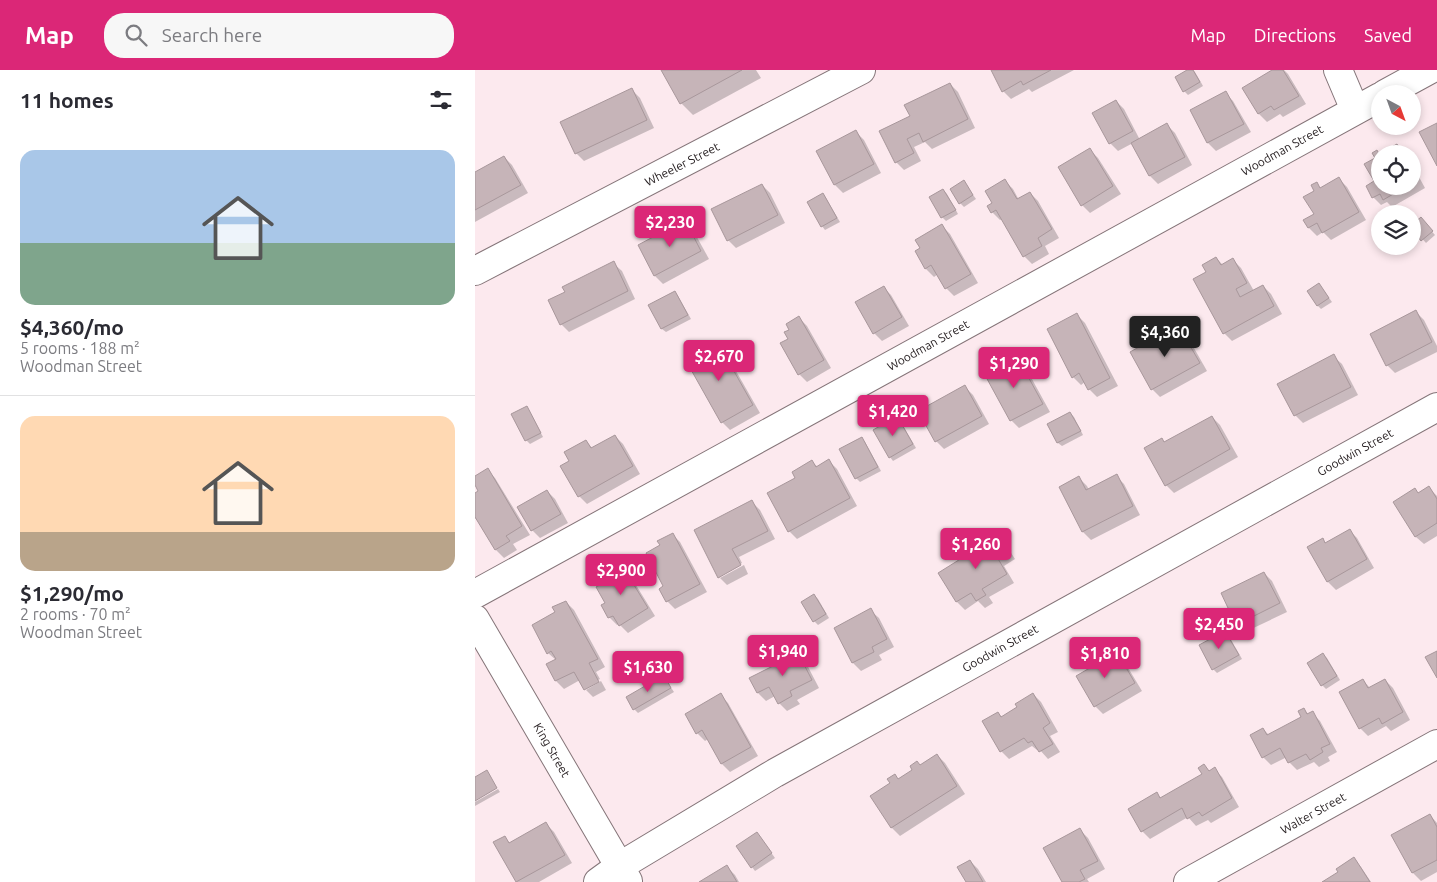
<!DOCTYPE html>
<meta charset="utf-8">
<style>
body{margin:0;font-family:Ubuntu,sans-serif;background:#f7f7f7;color:#2b2b33;height:100vh;display:flex;flex-direction:column;font-size:19px;white-space:nowrap}
*{box-sizing:border-box;margin:0}
p{font-size:16px;color:#7c7c81}
.icon{flex:none;width:28px;height:28px;fill:none;stroke:currentColor;stroke-width:2;stroke-linecap:round;stroke-linejoin:round}
.map{position:relative;flex:1;overflow:hidden}
.panel{display:flex;flex-direction:column;background:#fff;width:475px}
.panel>*{flex:none}
.needle{width:32px;rotate:139deg}
.buttons{position:absolute;left:896px;top:15px;display:grid;gap:10px}
.buttons a{display:grid;place-items:center;width:50px;height:50px;border-radius:50%;background:#fff;box-shadow:0 2px 8px #0003;font-size:25px}
.price{position:absolute;translate:-50% -42px;padding:0 11px;border-radius:5px;background:#db2777;color:#fff;font-size:16px;line-height:32px;filter:drop-shadow(0 1px 2px #0008)}
.price::after{content:'';position:absolute;left:50%;top:30px;width:15px;height:11px;margin-left:-8px;background:inherit;clip-path:polygon(0 0,100% 0,50% 100%)}
.price.on{background:#222;color:#fff}
ul{padding:0;list-style:none}
li{display:grid;align-content:center;gap:10px;height:265px;padding:0 20px}
li+li{border-top:1px solid #e1e1e2}
li span{display:grid;place-items:center;height:155px;border-radius:15px;color:#555}
li>.icon{margin-inline-start:auto}
span .icon{width:90px;height:90px;fill:#fffc;stroke-width:1}
li b{font-size:21px}
h2{display:flex;justify-content:space-between;align-items:center;height:60px;padding:0 20px;font-size:21px}
header{display:flex;align-items:center;gap:30px;box-sizing:border-box;height:70px;padding:0 25px;background:#db2777;color:#fff}
header strong{font-size:24px}
nav{display:flex;gap:28px;margin-inline-start:auto;font-size:18px}
.search{width:350px;height:45px;background:#f7f7f7;display:flex;align-items:center;gap:12px;box-sizing:border-box;padding:0 18px;border-radius:20px;color:#7c7c81;font-size:19px}
main{display:flex;flex:1;min-height:0}
.map>svg:first-child{display:block}
.shadow{fill:#0003}
.building{fill:#c6b4b8;stroke:#a8979b}
.lines{fill:none;stroke-linecap:round;stroke-linejoin:round}
.minor-casing{stroke:#857579;stroke-width:30}
.minor{stroke:#fff;stroke-width:28}
.labels{text-anchor:middle;dominant-baseline:central;stroke-width:4.5;stroke-linejoin:round;paint-order:stroke}
.street-label{font-size:12px;fill:#292224;stroke:#fff}
</style>
<header>
<strong>Map</strong>
<div class="search"><svg class="icon" aria-label="search" viewBox="0 0 24 24"><circle cx="10" cy="10" r="6"/><path d="M15 15l6 6"/></svg>Search here</div>
<nav><a>Map</a><a>Directions</a><a>Saved</a></nav>
</header>
<main>
<section class="panel">
<h2>11 homes<svg class="icon" aria-label="filters" viewBox="0 0 24 24"><path d="M4 7h16M4 17h16"/><circle cx="9" cy="7" r="2"/><circle cx="15" cy="17" r="2"/></svg></h2>
<ul>
<li><span style="background:linear-gradient(#a9c7e8 60%,#7fa58c 0)"><svg class="icon" aria-label="home" viewBox="0 0 24 24"><path d="M3 11l9-7 9 7M6 9v11h12V9"/></svg></span><div><b>$4,360/mo</b><p>5 rooms · 188 m²</p><p>Woodman Street</p></div></li>
<li><span style="background:linear-gradient(#ffd9b3 75%,#b9a48a 0)"><svg class="icon" aria-label="home" viewBox="0 0 24 24"><path d="M3 11l9-7 9 7M6 9v11h12V9"/></svg></span><div><b>$1,290/mo</b><p>2 rooms · 70 m²</p><p>Woodman Street</p></div></li>
</ul>
</section>
<div class="map">
<svg width="962" height="812" viewBox="0 0 962 812">
<rect width="100%" height="100%" fill="#fce9ee"/>
<g class="shadow">
<polygon points="187,0 281,0 286,8 218,45 206,33"/>
<polygon points="517,0 599,0 557,22 554,19 536,29 528,21"/>
<polygon points="714,0 718,0 720,2 728,16 713,25 709,21 701,7"/>
<polygon points="799,0 809,0 813,4 831,34 808,47 805,44 792,52 784,44"/>
<polygon points="475,14 483,22 500,58 457,79 450,72 439,77 446,91 429,100 421,92 436,47"/>
<polygon points="157,20 165,28 179,58 109,91 101,83"/>
<polygon points="750,23 758,31 776,62 741,81 733,73 716,41"/>
<polygon points="641,31 649,39 665,70 692,55 700,63 717,95 683,114 675,106 658,73 643,81 635,73"/>
<polygon points="381,62 389,70 406,103 368,123 360,115"/>
<polygon points="615,80 623,88 646,124 615,143 607,135"/>
<polygon points="902,82 905,85 905,116 938,116 938,96 950,118 917,137 912,132 906,135 898,127 901,112"/>
<polygon points="29,87 37,95 53,123 0,152 0,103"/>
<polygon points="864,109 872,117 891,150 856,170 848,162 842,166 834,158 830,150 840,144 841,114 846,119"/>
<polygon points="530,111 538,119 544,130 555,123 563,131 584,168 570,176 574,184 557,194 549,186 528,149 525,150 517,142 519,133"/>
<polygon points="489,112 501,129 489,137 485,133"/>
<polygon points="287,115 295,123 310,153 261,178 253,170"/>
<polygon points="468,120 472,124 483,144 471,151 467,147"/>
<polygon points="348,124 351,128 365,152 350,160 347,156"/>
<polygon points="945,148 960,165 951,173 938,158 938,155"/>
<polygon points="210,152 218,160 234,189 188,214 180,206 164,176"/>
<polygon points="467,156 475,164 503,213 479,226 471,218 463,204 459,207 451,199 442,182"/>
<polygon points="741,188 748,195 758,190 766,198 779,221 788,216 796,224 807,244 757,271 749,263 733,202"/>
<polygon points="138,193 147,201 160,229 94,262 86,254 91,222"/>
<polygon points="844,214 857,232 846,239 842,235"/>
<polygon points="408,217 416,225 434,256 407,271 399,263"/>
<polygon points="200,222 203,226 216,249 191,262 187,259 175,236"/>
<polygon points="941,242 949,250 962,276 962,282 920,303 912,295"/>
<polygon points="602,245 610,253 643,316 622,327 614,319 610,312 606,315 598,307"/>
<polygon points="324,248 332,256 356,298 332,312 324,304 315,269 315,260"/>
<polygon points="703,256 711,264 732,301 685,327 677,319"/>
<polygon points="241,272 249,280 285,343 255,360 247,352"/>
<polygon points="858,286 867,294 883,325 828,353 820,345"/>
<polygon points="528,291 534,297 544,292 552,300 575,342 544,358 536,350 526,300"/>
<polygon points="490,317 498,325 514,354 469,379 461,371"/>
<polygon points="52,338 55,342 68,367 55,374 51,370"/>
<polygon points="595,343 599,347 608,365 587,376 583,373 574,354"/>
<polygon points="737,347 745,355 763,387 699,423 691,415 687,369 690,373"/>
<polygon points="422,348 426,352 441,378 418,391 415,387"/>
<polygon points="140,366 148,374 165,404 112,434 104,426 96,392 111,371 118,379"/>
<polygon points="387,369 390,372 406,401 385,412 381,408 366,380"/>
<polygon points="354,391 362,399 382,436 322,469 314,461 322,408 337,392 343,397"/>
<polygon points="12,400 20,408 55,465 38,474 42,480 29,488 21,480 2,447 0,449 0,424 5,421 0,413 0,407"/>
<polygon points="641,406 649,414 665,445 616,470 608,462 585,417 604,408 612,416 614,420"/>
<polygon points="954,418 962,426 962,466 949,474 941,467 944,424"/>
<polygon points="72,421 80,429 93,453 65,468 57,460 44,437"/>
<polygon points="277,432 285,440 300,469 264,487 267,493 245,505 245,508 244,507"/>
<polygon points="874,460 882,468 899,498 861,520 853,512 834,478 848,470 851,474"/>
<polygon points="197,464 205,472 232,522 200,539 192,531 190,517"/>
<polygon points="521,464 529,472 540,489 529,496 539,513 514,527 518,533 510,538 503,531 490,540 482,532 465,503 513,474"/>
<polygon points="145,494 153,502 180,546 153,563 144,554 142,555 134,547 132,533 136,510"/>
<polygon points="269,495 273,504 252,515 245,508"/>
<polygon points="789,503 797,511 812,542 770,562 762,554"/>
<polygon points="339,525 343,529 354,548 343,555 339,551"/>
<polygon points="91,532 99,540 130,597 121,602 125,609 110,617 110,620 105,610 89,619 81,611 73,595 81,590 73,583 82,543"/>
<polygon points="395,540 404,548 419,577 404,585 407,590 386,601 378,593 360,559"/>
<polygon points="750,562 754,566 767,589 742,603 738,599 725,575"/>
<polygon points="321,581 329,589 344,618 322,630 325,634 312,641 304,633 300,626 291,631 283,623 276,609 312,590"/>
<polygon points="641,583 649,591 667,621 628,644 620,636"/>
<polygon points="848,585 852,588 865,610 851,619 847,615"/>
<polygon points="189,607 199,622 163,643 159,639 153,627"/>
<polygon points="888,610 895,618 910,610 918,618 935,650 916,661 911,656 893,666 885,658 865,623"/>
<polygon points="126,611 131,620 118,627 111,620"/>
<polygon points="558,624 566,632 583,662 575,666 585,682 573,689 564,679 562,680 557,676 534,689 526,681 523,643 527,647 543,638"/>
<polygon points="245,625 253,633 283,686 255,702 247,694 233,669 230,671 222,663"/>
<polygon points="829,639 834,645 837,643 845,651 862,682 853,687 855,691 844,697 839,692 822,700 814,692 812,687 796,695 788,687 788,659 794,665 828,648"/>
<polygon points="462,685 470,693 490,724 425,766 417,758 397,726"/>
<polygon points="729,696 735,702 739,699 747,707 764,737 736,753 733,750 721,756 713,747 675,769 667,761 681,723 687,729 729,705"/>
<polygon points="23,719 25,722 0,736 0,732"/>
<polygon points="955,745 962,753 962,802 946,811 938,803 918,766"/>
<polygon points="71,754 79,762 97,793 64,812 42,812 19,773 29,767 36,774"/>
<polygon points="605,760 613,768 630,799 612,809 614,812 588,812"/>
<polygon points="282,763 300,788 280,801 277,797"/>
<polygon points="878,789 886,797 896,812 850,812 864,802"/>
<polygon points="495,791 503,799 511,812 492,812"/>
<polygon points="252,797 260,805 264,812 226,812"/>
</g>
<g class="building">
<polygon points="186,0 267,0 205,34"/>
<polygon points="516,0 576,0 548,15 546,11 527,22"/>
<polygon points="712,0 718,0 725,12 708,22 700,7"/>
<polygon points="797,0 808,0 824,26 799,40 796,36 783,44 767,18"/>
<polygon points="475,13 493,49 448,72 444,63 432,69 439,83 420,93 404,61 435,46 429,35"/>
<polygon points="157,18 172,50 100,84 85,52"/>
<polygon points="751,21 769,54 732,73 715,40"/>
<polygon points="641,30 658,61 634,74 617,43"/>
<polygon points="692,53 710,87 674,106 656,73"/>
<polygon points="962,53 962,96 944,62"/>
<polygon points="381,60 399,94 359,115 341,81"/>
<polygon points="922,74 928,84 905,84 905,116 932,116 908,130 905,124 897,128 891,116 899,111 889,94 900,88 897,83 902,80 904,84"/>
<polygon points="615,78 638,116 606,136 583,97"/>
<polygon points="29,86 46,115 0,140 0,102"/>
<polygon points="864,107 884,142 847,163 842,153 833,158 828,150 839,144 828,127 839,121 836,115 842,112 845,118"/>
<polygon points="530,109 542,129 555,122 577,159 563,168 567,176 548,187 521,140 516,143 512,136 517,133 510,121"/>
<polygon points="489,110 498,125 484,134 475,119"/>
<polygon points="287,114 303,145 252,171 236,139"/>
<polygon points="468,119 481,140 466,148 454,127"/>
<polygon points="348,123 362,148 346,157 332,132"/>
<polygon points="946,147 958,161 946,171 938,160 938,154"/>
<polygon points="210,150 226,181 179,206 163,175"/>
<polygon points="467,154 496,204 470,219 456,195 450,199 440,181 445,178 440,170"/>
<polygon points="741,187 746,195 758,188 772,213 761,219 765,227 788,215 799,236 748,264 718,209 731,202 727,195"/>
<polygon points="139,191 153,221 85,255 73,230 90,222 87,217"/>
<polygon points="844,213 854,228 842,236 832,221"/>
<polygon points="409,216 427,247 398,264 380,232"/>
<polygon points="200,221 213,245 186,259 173,235"/>
<polygon points="941,240 957,272 911,296 895,264"/>
<polygon points="602,243 635,308 613,320 604,303 597,308 572,259"/>
<polygon points="324,246 349,290 323,305 305,273 313,269 309,262 314,260 311,254"/>
<polygon points="703,255 725,293 676,320 655,282"/>
<polygon points="242,271 278,335 246,353 210,289"/>
<polygon points="859,284 876,317 819,346 802,314"/>
<polygon points="529,289 532,296 544,290 568,334 535,351 511,307 524,299 521,293"/>
<polygon points="490,315 507,346 460,372 443,341"/>
<polygon points="52,336 66,363 50,371 36,344"/>
<polygon points="595,342 606,361 582,373 572,354"/>
<polygon points="422,346 438,374 414,388 398,360"/>
<polygon points="737,346 755,379 690,416 669,378 687,368 689,372"/>
<polygon points="140,365 158,396 103,427 85,396 94,391 89,382 111,370 116,378"/>
<polygon points="387,367 403,397 380,409 364,379"/>
<polygon points="354,389 375,428 313,462 292,423 320,408 317,402 337,390 341,397"/>
<polygon points="13,398 47,456 31,466 35,471 20,480 0,447 0,423 3,421 0,415 0,406"/>
<polygon points="642,404 658,436 607,462 584,417 604,406 611,420"/>
<polygon points="954,416 962,429 962,453 940,467 918,432 940,418 943,423"/>
<polygon points="72,420 86,444 56,461 42,437"/>
<polygon points="277,430 293,461 257,479 266,495 243,508 219,460"/>
<polygon points="875,459 892,489 852,512 832,477 848,468 850,473"/>
<polygon points="521,462 533,481 522,487 532,504 507,519 511,525 501,531 496,523 481,532 463,503 511,473 509,469"/>
<polygon points="198,463 225,514 191,532 184,519 188,516 171,483 185,475 182,471"/>
<polygon points="145,492 173,538 144,556 138,546 133,548 126,535 130,533 121,517 134,510 130,502"/>
<polygon points="789,502 805,533 761,555 746,523"/>
<polygon points="339,524 351,544 338,552 326,532"/>
<polygon points="91,531 123,589 114,593 124,612 109,620 99,602 80,611 71,594 81,589 76,581 72,584 57,555 80,542 77,537"/>
<polygon points="396,538 412,569 397,577 399,582 377,593 359,558"/>
<polygon points="750,561 764,585 737,600 724,575"/>
<polygon points="321,579 337,610 315,621 317,626 303,634 294,617 282,623 274,608 310,590 308,586"/>
<polygon points="962,581 962,608 950,587"/>
<polygon points="642,582 660,613 619,637 601,606"/>
<polygon points="848,583 862,606 846,616 832,593"/>
<polygon points="189,605 196,618 158,640 151,627"/>
<polygon points="888,609 893,618 910,609 928,642 907,654 904,648 884,659 864,622"/>
<polygon points="246,623 276,677 246,694 227,660 221,664 210,644"/>
<polygon points="558,623 575,653 568,658 578,674 564,682 557,671 553,673 549,668 525,682 507,651 523,642 526,647 542,637 540,634"/>
<polygon points="829,638 832,644 838,641 855,674 846,678 848,682 835,690 831,684 813,693 805,678 787,688 775,665 788,658 792,665 826,647 823,641"/>
<polygon points="462,684 482,716 416,758 395,726 415,713 412,709 420,704 423,709 437,700 435,696 442,691 445,695"/>
<polygon points="729,694 734,701 740,697 757,728 727,746 724,742 712,749 707,738 666,762 653,739 682,722 685,728 727,704 723,698"/>
<polygon points="12,700 22,718 0,731 0,707"/>
<polygon points="955,744 962,757 962,790 937,803 916,765"/>
<polygon points="71,752 90,785 41,812 18,772 30,766 34,773"/>
<polygon points="605,758 623,791 605,800 610,809 604,812 587,812 568,778"/>
<polygon points="282,762 297,783 276,798 261,776"/>
<polygon points="879,787 895,812 847,812 863,802 861,799"/>
<polygon points="495,790 508,812 491,812 482,797"/>
<polygon points="252,795 262,812 224,812"/>
</g>
<g class="lines">
<g class="minor-casing">
<g id="minor">
<polyline points="863,0 880,40"/>
<polyline points="910,24 954,0"/>
<polyline points="0,201 386,0"/>
<polyline points="0,524 905,27"/>
<polyline points="0,549 153,811"/>
<polyline points="123,812 145,796 300,703 962,337"/>
<polyline points="713,812 962,674"/>
</g>
</g>
<use href="#minor" class="minor"/>
</g>
<g class="labels">
<g class="street-label">
<text transform="translate(807 80) rotate(-29)">Woodman Street</text>
<text transform="translate(207 94) rotate(-27)">Wheeler Street</text>
<text transform="translate(453 275) rotate(-29)">Woodman Street</text>
<text transform="translate(880 382) rotate(-29)">Goodwin Street</text>
<text transform="translate(525 578) rotate(-29)">Goodwin Street</text>
<text transform="translate(77 680) rotate(60)">King Street</text>
<text transform="translate(838 743) rotate(-29)">Walter Street</text>
</g>
</g>
</svg>
<div class="buttons">
<a><svg class="needle" viewBox="-14 -14 28 28"><path d="M0-13l5 13h-10z" fill="#e53935"/><path d="M0 13l5-13h-10z" fill="#7c7c81"/></svg></a>
<a><svg class="icon" aria-label="locate" viewBox="0 0 24 24"><circle cx="12" cy="12" r="6"/><path d="M12 2v4M12 18v4M2 12h4M18 12h4"/></svg></a>
<a><svg class="icon" aria-label="layers" viewBox="0 0 24 24"><path d="M12 4l9 5-9 5-9-5zM3 14l9 5 9-5"/></svg></a>
</div>
<b class="price" style="left:195px;top:178px">$2,230</b>
<b class="price on" style="left:690px;top:288px">$4,360</b>
<b class="price" style="left:244px;top:312px">$2,670</b>
<b class="price" style="left:539px;top:319px">$1,290</b>
<b class="price" style="left:418px;top:367px">$1,420</b>
<b class="price" style="left:501px;top:500px">$1,260</b>
<b class="price" style="left:146px;top:526px">$2,900</b>
<b class="price" style="left:744px;top:580px">$2,450</b>
<b class="price" style="left:308px;top:607px">$1,940</b>
<b class="price" style="left:630px;top:609px">$1,810</b>
<b class="price" style="left:173px;top:623px">$1,630</b>
</div>
</main>
